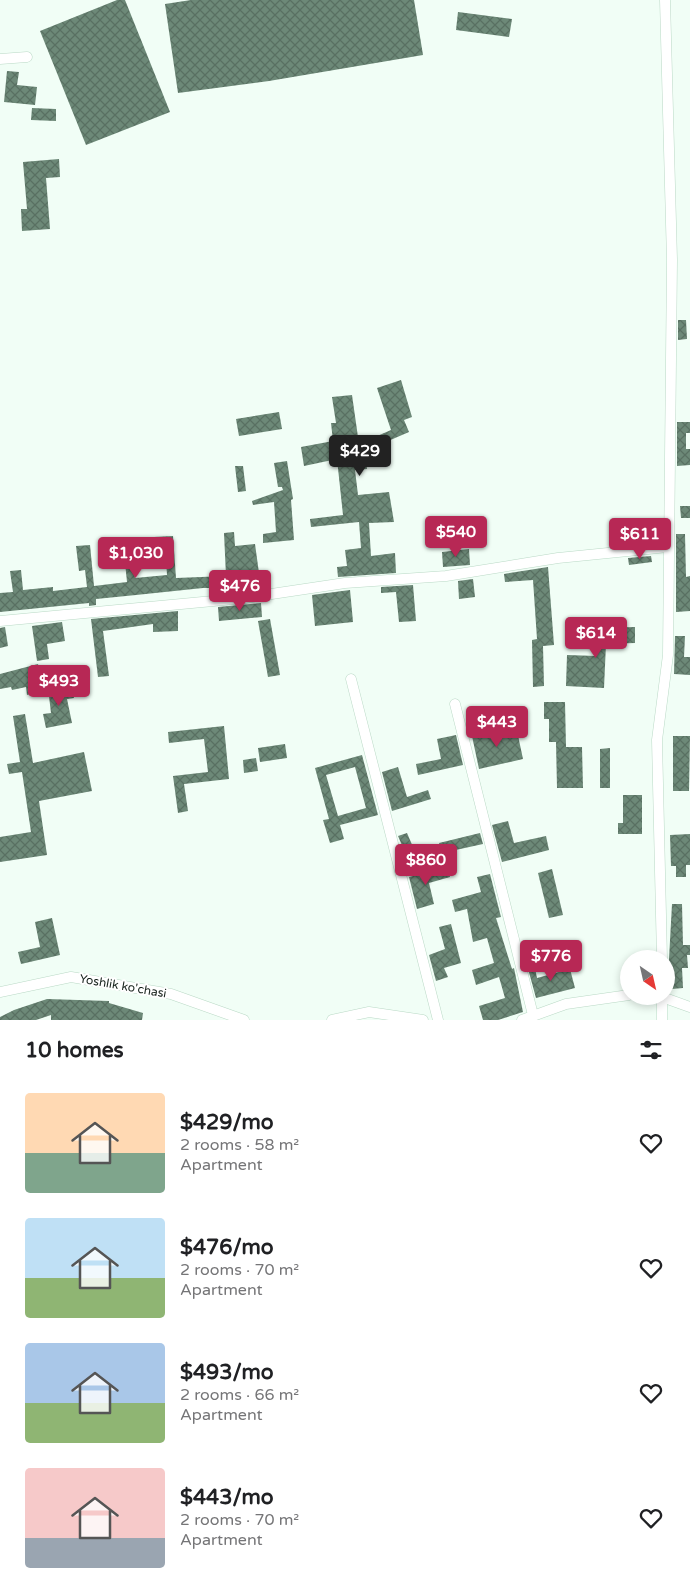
<!DOCTYPE html>
<meta charset="utf-8">
<style>
body{margin:0;font-family:"Varela Round",sans-serif;background:#f2f2f2;color:#202124;height:100vh;display:flex;flex-direction:column;font-size:19px;white-space:nowrap}
*{box-sizing:border-box;margin:0}
p{font-size:16px;color:#757577}
.icon{flex:none;width:28px;height:28px;fill:none;stroke:currentColor;stroke-width:2;stroke-linecap:round;stroke-linejoin:round}
.map{position:relative;height:1020px;overflow:hidden}
.drawer{display:flex;flex-direction:column;background:#fff;flex:1}
.drawer>*{flex:none}
.needle{width:32px;rotate:146deg}
.controls{position:absolute;left:620px;top:950px;display:grid;gap:10px}
.controls a{display:grid;place-items:center;width:55px;height:55px;border-radius:50%;background:#fff;box-shadow:0 2px 8px #0003;font-size:25px}
.price{position:absolute;translate:-50% -42px;padding:0 11px;border-radius:5px;background:#b72855;color:#fff;font-size:16px;line-height:32px;filter:drop-shadow(0 1px 2px #0008)}
.price::after{content:'';position:absolute;left:50%;top:30px;width:15px;height:11px;margin-left:-8px;background:inherit;clip-path:polygon(0 0,100% 0,50% 100%)}
.price.on{background:#222;color:#fff}
ul{padding:0;list-style:none}
li{display:flex;align-items:center;gap:15px;height:125px;padding:0 25px}
li span{display:grid;place-items:center;flex:none;width:140px;height:100px;border-radius:5px;color:#555}
li>.icon{margin-inline-start:auto}
span .icon{width:60px;height:60px;fill:#fffc;stroke-width:1}
li b{font-size:21px}
h2{display:flex;justify-content:space-between;align-items:center;height:60px;padding:0 25px;font-size:21px}
.map>svg:first-child{display:block}
.building{fill:url(#building-cross-hatch);fill-rule:evenodd}
.lines{fill:none;stroke-linecap:round;stroke-linejoin:round}
.street-casing{stroke:#bad9c6;stroke-width:11}
.street{stroke:#fff;stroke-width:10}
.labels{text-anchor:middle;dominant-baseline:central;stroke-width:4;stroke-linejoin:round;paint-order:stroke}
.street-label{font-size:12px;fill:#16211b;stroke:#fff}
</style>
<div class="map">
<svg width="690" height="1020" viewBox="0 0 690 1020">
<defs>
<pattern id="building-cross-hatch" width="8" height="8" patternUnits="userSpaceOnUse" patternTransform="scale(1.25)"><rect width="8" height="8" fill="#6d8978"/><path d="M0 0l8 8M0 8l8-8" fill="none" stroke="#597062"/></pattern>
</defs>
<rect width="100%" height="100%" fill="#f1fef6"/>
<g class="building">
<polygon points="117,0 125,0 170,112 86,145 40,31"/>
<polygon points="191,0 414,0 423,55 269,81 178,93 165,4"/>
<polygon points="458,12 512,19 509,37 456,30"/>
<polygon points="7,71 19,72 17,85 37,87 35,105 4,102"/>
<polygon points="32,108 56,109 56,121 31,120"/>
<polygon points="59,159 60,177 46,178 50,229 22,231 21,209 27,209 23,162"/>
<polygon points="678,320 686,320 687,339 678,340"/>
<polygon points="401,380 412,417 404,420 409,432 365,451 367,469 355,470 358,495 389,492 394,522 369,523 371,556 395,553 396,573 338,577 337,567 347,566 345,550 361,548 359,522 311,527 310,519 343,515 337,459 304,466 301,447 333,441 331,423 336,423 332,397 352,395 359,444 391,430 377,388"/>
<polygon points="279,412 282,429 239,436 236,419"/>
<polygon points="677,422 690,422 690,433 686,433 686,449 690,449 690,465 677,466"/>
<polygon points="287,461 293,499 291,500 294,540 263,543 263,534 276,532 274,502 253,505 252,501 283,490 282,487 278,487 274,463"/>
<polygon points="235,466 243,466 246,491 238,492"/>
<polygon points="680,506 690,506 690,518 681,518"/>
<polygon points="234,532 235,546 255,544 259,573 268,571 269,580 236,584 237,588 203,588 136,595 96,599 96,605 89,606 89,603 0,612 0,593 13,592 10,571 21,570 23,590 53,587 53,591 87,587 85,570 79,571 76,546 90,545 94,586 127,582 123,543 131,542 135,578 167,575 165,545 155,545 154,537 173,536 176,578 226,576 224,533"/>
<polygon points="676,534 685,534 686,577 690,576 690,611 676,612"/>
<polygon points="469,549 470,565 443,567 442,552"/>
<polygon points="651,556 652,562 629,565 628,558"/>
<polygon points="548,567 554,645 543,646 544,686 533,687 532,640 537,639 533,580 505,582 504,574"/>
<polygon points="473,579 475,597 459,599 458,581"/>
<polygon points="413,585 416,621 399,622 396,592 381,593 381,587"/>
<polygon points="350,590 353,622 315,626 312,595"/>
<polygon points="261,603 262,617 219,621 218,607"/>
<polygon points="178,611 178,631 153,632 153,624 103,631 109,676 98,677 91,619"/>
<polygon points="270,619 280,675 268,677 258,621"/>
<polygon points="62,622 65,641 47,644 49,659 37,661 32,626"/>
<polygon points="5,627 8,646 0,648 0,628"/>
<polygon points="635,627 635,643 606,644 604,688 566,686 567,655 597,656 596,628"/>
<polygon points="675,636 685,636 684,657 690,657 690,675 674,674"/>
<polygon points="38,664 45,691 27,695 26,687 12,690 11,687 0,689 0,674"/>
<polygon points="72,685 74,698 67,699 72,723 46,728 43,714 51,713 48,688"/>
<polygon points="544,702 565,702 566,747 582,747 583,788 557,788 556,742 549,742 549,719 544,719"/>
<polygon points="25,714 33,763 84,752 92,791 39,801 47,855 0,862 0,837 31,832 22,772 9,774 7,764 20,762 13,716"/>
<polygon points="224,726 229,779 184,784 188,811 178,813 173,776 208,772 204,739 169,743 168,732"/>
<polygon points="516,726 523,759 479,769 472,736"/>
<polygon points="456,735 463,765 418,775 416,764 441,759 437,739"/>
<polygon points="673,736 690,736 689,791 673,791"/>
<polygon points="285,744 287,758 260,762 258,748"/>
<polygon points="610,748 610,788 600,788 600,749"/>
<path d="M362,755l16,60 -38,10 4,14 -14,4 -7,-23 6,-1 -14,-51zM355,767l11,41 -28,8 -12,-41z"/>
<polygon points="256,758 258,771 244,773 243,760"/>
<polygon points="398,767 407,797 428,790 431,799 392,811 382,772"/>
<polygon points="623,795 642,795 642,834 618,834 618,823 623,823"/>
<polygon points="508,821 514,843 546,836 549,850 502,862 492,825"/>
<polygon points="407,833 413,847 404,850 398,836"/>
<polygon points="480,833 483,844 442,853 439,843"/>
<polygon points="690,834 690,865 686,865 686,877 676,877 676,866 671,866 670,835"/>
<polygon points="448,867 450,877 429,883 434,904 417,909 409,877"/>
<polygon points="552,869 563,915 549,918 538,873"/>
<polygon points="490,874 501,917 496,918 512,969 514,968 523,1012 498,1020 483,1020 479,1006 505,998 499,977 476,985 472,970 494,963 487,938 473,942 467,909 455,912 452,900 481,892 477,877"/>
<polygon points="672,904 682,904 683,945 690,945 690,955 687,955 688,968 682,968 683,988 672,989 669,959"/>
<polygon points="52,918 60,955 21,964 18,952 40,947 35,922"/>
<polygon points="451,924 461,963 444,968 448,977 436,981 429,955 445,949 439,927"/>
<polygon points="534,963 537,978 570,969 575,988 536,998 527,965"/>
<polygon points="47,999 109,1001 109,1003 143,1013 142,1020 51,1020 51,1015 36,1020 0,1020 0,1017 14,1010"/>
</g>
<g class="lines">
<g class="street-casing">
<g id="street">
<polyline points="0,59 27,57"/>
<polyline points="0,621 245,598 345,583 446,576 558,558 668,547"/>
<polyline points="351,679 438,1020"/>
<polyline points="455,704 533,1015"/>
<polyline points="662,959 657,740 668,655 672,260 665,0"/>
<polyline points="0,992 71,977 171,994 244,1020"/>
<polyline points="649,996 662,997 690,1007"/>
<polyline points="332,1020 369,1012 423,1020"/>
<polyline points="522,1020 566,1004 629,995"/>
<polyline points="662,1020 662,996"/>
</g>
</g>
<use href="#street" class="street"/>
</g>
<g class="labels">
<g class="street-label">
<text transform="translate(123 986) rotate(10)">Yoshlik ko'chasi</text>
</g>
</g>
</svg>
<div class="controls">
<a><svg class="needle" viewBox="-14 -14 28 28"><path d="M0-13l5 13h-10z" fill="#e53935"/><path d="M0 13l5-13h-10z" fill="#757577"/></svg></a>
</div>
<b class="price on" style="left:360px;top:477px">$429</b>
<b class="price" style="left:456px;top:558px">$540</b>
<b class="price" style="left:640px;top:560px">$611</b>
<b class="price" style="left:136px;top:579px">$1,030</b>
<b class="price" style="left:240px;top:612px">$476</b>
<b class="price" style="left:596px;top:659px">$614</b>
<b class="price" style="left:59px;top:707px">$493</b>
<b class="price" style="left:497px;top:748px">$443</b>
<b class="price" style="left:426px;top:886px">$860</b>
<b class="price" style="left:551px;top:982px">$776</b>
</div>
<section class="drawer">
<h2>10 homes<svg class="icon" aria-label="filters" viewBox="0 0 24 24"><path d="M4 7h16M4 17h16"/><circle cx="9" cy="7" r="2"/><circle cx="15" cy="17" r="2"/></svg></h2>
<ul>
<li><span style="background:linear-gradient(#ffd9b3 60%,#7fa58c 0)"><svg class="icon" aria-label="home" viewBox="0 0 24 24"><path d="M3 11l9-7 9 7M6 9v11h12V9"/></svg></span><div><b>$429/mo</b><p>2 rooms · 58 m²</p><p>Apartment</p></div><svg class="icon" aria-label="heart" viewBox="0 0 24 24"><path d="M12 20l-8-8c-3-5 5-10 8-4 3-6 11-1 8 4z"/></svg></li>
<li><span style="background:linear-gradient(#bfe0f5 60%,#8fb573 0)"><svg class="icon" aria-label="home" viewBox="0 0 24 24"><path d="M3 11l9-7 9 7M6 9v11h12V9"/></svg></span><div><b>$476/mo</b><p>2 rooms · 70 m²</p><p>Apartment</p></div><svg class="icon" aria-label="heart" viewBox="0 0 24 24"><path d="M12 20l-8-8c-3-5 5-10 8-4 3-6 11-1 8 4z"/></svg></li>
<li><span style="background:linear-gradient(#a9c7e8 60%,#8fb573 0)"><svg class="icon" aria-label="home" viewBox="0 0 24 24"><path d="M3 11l9-7 9 7M6 9v11h12V9"/></svg></span><div><b>$493/mo</b><p>2 rooms · 66 m²</p><p>Apartment</p></div><svg class="icon" aria-label="heart" viewBox="0 0 24 24"><path d="M12 20l-8-8c-3-5 5-10 8-4 3-6 11-1 8 4z"/></svg></li>
<li><span style="background:linear-gradient(#f6c9c9 70%,#9aa5b1 0)"><svg class="icon" aria-label="home" viewBox="0 0 24 24"><path d="M3 11l9-7 9 7M6 9v11h12V9"/></svg></span><div><b>$443/mo</b><p>2 rooms · 70 m²</p><p>Apartment</p></div><svg class="icon" aria-label="heart" viewBox="0 0 24 24"><path d="M12 20l-8-8c-3-5 5-10 8-4 3-6 11-1 8 4z"/></svg></li>
</ul>
</section>
